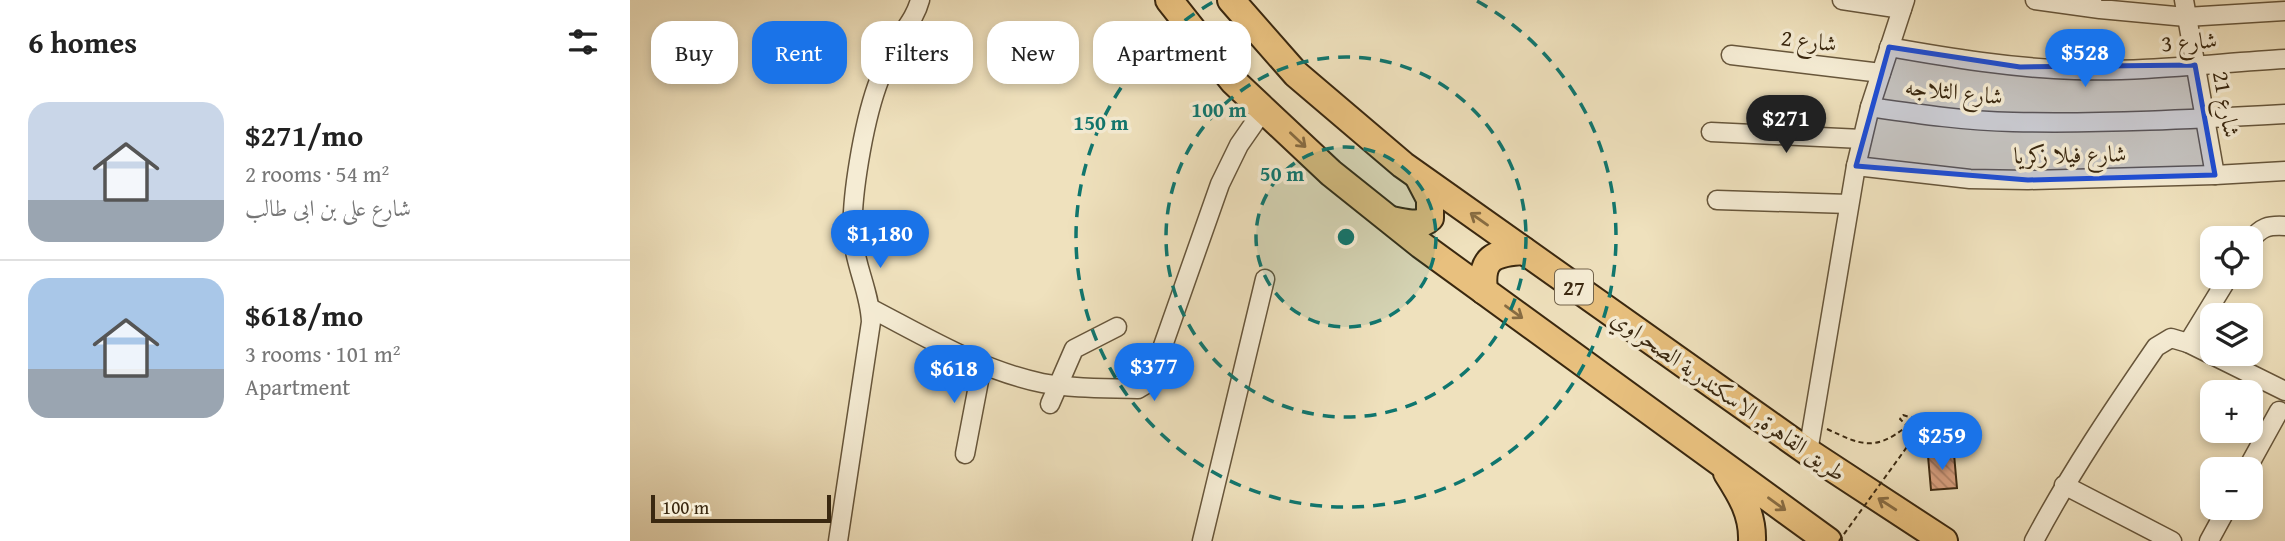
<!DOCTYPE html>
<meta charset="utf-8">
<style>
body{margin:0;font-family:"Gentium Book Plus",Amiri,serif;background:#f2f2f2;color:#222;height:100vh;display:flex;flex-direction:column;font-size:26px;white-space:nowrap}
*{box-sizing:border-box;margin:0}
p{font-size:23px;color:#767676}
.icon{flex:none;width:38px;height:38px;fill:none;stroke:currentColor;stroke-width:2;stroke-linecap:round;stroke-linejoin:round}
.map{position:relative;flex:1;overflow:hidden}
.side{display:flex;flex-direction:column;background:#fff;width:630px}
.side>*{flex:none}
.banner{position:absolute;left:21px;top:21px;width:665px;height:63px;display:flex;gap:14px}
.tools{position:absolute;left:1570px;top:226px;display:grid;gap:14px}
.tools a{display:grid;place-items:center;width:63px;height:63px;border-radius:14px;background:#fff;box-shadow:0 4px 10px #0003;font-size:35px}
.scale{position:absolute;left:21px;bottom:18px;width:180px;box-sizing:border-box;padding-left:7px;border:4px solid #3a2810;border-top:0;font-size:19px;line-height:24px;white-space:nowrap;color:#3a2810;-webkit-text-stroke:5px #f5ecd4;paint-order:stroke}
.price{position:absolute;translate:-50% -60px;padding:0 16px;border-radius:24px;background:#1a73e8;color:#fff;font-size:23px;line-height:46px;filter:drop-shadow(0 2px 4px #0008)}
.price::after{content:'';position:absolute;left:50%;top:42px;width:21px;height:16px;margin-left:-10px;background:inherit;clip-path:polygon(0 0,100% 0,50% 100%)}
.price.on{background:#222;color:#fff}
ul{padding:0;list-style:none}
li{display:flex;align-items:center;gap:21px;height:175px;padding:0 28px}
li+li{border-top:2px solid #e0e0e0}
li span{display:grid;place-items:center;flex:none;width:196px;height:140px;border-radius:21px;color:#555}
li>.icon{margin-inline-start:auto}
span .icon{width:84px;height:84px;fill:#fffc;stroke-width:1}
li b{font-size:30px}
h2{display:flex;justify-content:space-between;align-items:center;height:84px;padding:0 28px;font-size:30px}
.chip{padding:0 24px;border-radius:21px;background:#fff;box-shadow:0 4px 10px #0003;font-size:24px;line-height:63px}
.chip.on{background:#1a73e8;color:#fff}
main{display:flex;flex:1;min-height:0}
.map>svg:first-child{display:block}
.building{fill:url(#building-back-hatch);stroke:#3a2810;stroke-width:2}
.lines{fill:none;stroke-linecap:round;stroke-linejoin:round}
.minor-casing{stroke:#67563b;stroke-width:21}
.highway-casing{stroke:#3a2810;stroke-width:30}
.path{stroke:#3a2810;stroke-width:2;stroke-dasharray:5 3.5;stroke-linecap:butt}
.minor{stroke:#f5ecd4;stroke-width:18}
.highway{stroke:#e8c07e;stroke-width:26}
.path-bridge{stroke:#3a2810;stroke-width:2;stroke-dasharray:5 3.5;stroke-linecap:butt}
.oneway{stroke:#886c42}
.marked{fill:#1d4ed8;fill-opacity:0.2;stroke:#1d4ed8;stroke-width:5;stroke-linejoin:round}
.ring{fill:none;stroke:#0f766e;stroke-width:3.5;stroke-dasharray:12 9}
.labels{text-anchor:middle;dominant-baseline:central;stroke-width:7;stroke-linejoin:round;paint-order:stroke}
.shield{fill:#f5ecd4;stroke:#72634b;stroke-width:2}
.shield-label{font-size:21px;font-weight:bold;fill:#3a2810}
.street-label{font-size:23px;fill:#3a2810;stroke:#f5ecd4}
.centre{fill:#0f766e;stroke:#f5ecd4;stroke-width:3.5}
.ring-label{font-size:21px;text-anchor:middle;font-weight:bold;fill:#0f766e;stroke:#f5ecd4;stroke-width:7;stroke-linejoin:round;paint-order:stroke}
</style>
<main>
<section class="side">
<h2>6 homes<svg class="icon" aria-label="filters" viewBox="0 0 24 24"><path d="M4 7h16M4 17h16"/><circle cx="9" cy="7" r="2"/><circle cx="15" cy="17" r="2"/></svg></h2>
<ul>
<li><span style="background:linear-gradient(#c9d6e8 70%,#9aa5b1 0)"><svg class="icon" aria-label="home" viewBox="0 0 24 24"><path d="M3 11l9-7 9 7M6 9v11h12V9"/></svg></span><div><b>$271/mo</b><p>2 rooms · 54 m²</p><p>شارع على بن ابى طالب</p></div></li>
<li><span style="background:linear-gradient(#a9c7e8 65%,#9aa5b1 0)"><svg class="icon" aria-label="home" viewBox="0 0 24 24"><path d="M3 11l9-7 9 7M6 9v11h12V9"/></svg></span><div><b>$618/mo</b><p>3 rooms · 101 m²</p><p>Apartment</p></div></li>
</ul>
</section>
<div class="map">
<svg width="1655" height="541" viewBox="0 0 1655 541">
<defs>
<pattern id="building-back-hatch" width="6" height="6" patternUnits="userSpaceOnUse" patternTransform="scale(1.75)"><rect width="6" height="6" fill="#daa181"/><path d="M-1 5l2 2M0 0l6 6M5-1l2 2" fill="none" stroke="#b28368"/></pattern>
</defs>
<rect width="100%" height="100%" fill="#efe1bd"/>
<filter id="stains"><feTurbulence type="fractalNoise" baseFrequency=".00286" numOctaves="4"/><feColorMatrix values="0 0 0 0 .2 0 0 0 0 .09 0 0 0 0 .02 0 0 0 .5 -.17"/></filter>
<radialGradient id="worn" r=".72"><stop offset=".6" stop-color="#630" stop-opacity="0"/><stop offset="1" stop-color="#630" stop-opacity=".3"/></radialGradient>
<polygon class="building" points="1324,454 1327,488 1301,490 1298,456"/>
<g class="lines">
<g class="minor-casing">
<g id="minor">
<polyline points="1212,0 1272,9"/>
<polyline points="1405,0 1470,9 1556,17 1655,11"/>
<polyline points="1554,0 1585,175"/>
<path d="M1259,47c62,11 123,21 186,23 70,2 141,-7 210,-11"/>
<polyline points="1101,55 1251,73"/>
<path d="M1240,107c48,7 95,14 143,15 91,2 182,-3 272,-8"/>
<polyline points="1081,132 1232,139"/>
<polyline points="1226,166 1340,179 1398,180 1585,175 1655,171"/>
<polyline points="1087,200 1219,204"/>
<path d="M1620,241c11,-14 18,-16 35,-15"/>
<path d="M240,308c56,29 110,62 172,75 31,6 64,5 96,6l10,-6 5,-9 67,-190 19,-39 25,-36"/>
<polyline points="1558,343 1599,276"/>
<polyline points="420,404 444,349 487,327"/>
<polyline points="1178,452 1226,166 1240,107 1275,0"/>
<polyline points="335,454 352,365"/>
<polyline points="1617,469 1649,411"/>
<polyline points="1434,485 1542,541"/>
<path d="M208,541l33,-219c-1,-29 -15,-54 -18,-83 -3,-40 11,-116 24,-153 6,-17 13,-34 23,-49 8,-12 16,-22 20,-37"/>
<polyline points="572,541 635,279"/>
<path d="M1404,541c36,-68 78,-130 122,-194l15,-9 17,5 97,48"/>
<polyline points="1579,541 1597,508"/>
</g>
</g>
<g class="highway-casing">
<g id="highway">
<polyline points="539,0 603,81 701,173 791,245 1198,541"/>
<polyline points="601,0 666,74 773,165 1178,452 1314,541"/>
<path d="M761,220c13,2 29,8 39,-2v-19l-11,-21"/>
<path d="M854,291c-4,-34 10,-38 40,-40"/>
<path d="M1097,473c14,22 26,41 25,68"/>
</g>
</g>
<path class="path" d="M1197,429c34,16 48,23 80,-3l-7,-7 3,-4 22,7"/>
<use href="#minor" class="minor"/>
<use href="#highway" class="highway"/>
<polyline class="path-bridge" points="1209,541 1295,422"/>
</g>
<defs><path id="oneway-shaft" d="M-6 0H5M1.5-3L5.5 0L1.5 3" fill="none" stroke-width="1.6" stroke-linecap="round" stroke-linejoin="round" transform="scale(1.75)"/></defs>
<g class="oneway">
<use href="#oneway-shaft" transform="translate(668 140) rotate(43)"/>
<use href="#oneway-shaft" transform="translate(849 219) rotate(-145)"/>
<use href="#oneway-shaft" transform="translate(884 312) rotate(36)"/>
<use href="#oneway-shaft" transform="translate(1147 504) rotate(36)"/>
<use href="#oneway-shaft" transform="translate(1257 504) rotate(-147)"/>
</g>
<path class="marked" d="M1259,47l131,20 175,-2 20,110 -187,5 -172,-14z"/>
<circle cx="716" cy="237" r="90" fill="#0f766e" fill-opacity=".12"/>
<g class="ring">
<circle cx="716" cy="237" r="90"/>
<circle cx="716" cy="237" r="180"/>
<path d="M847 1A270 270 0 1 1 585 1"/>
</g>
<g class="labels">
<rect class="shield" x="925" y="269.5" width="38" height="35" rx="5"/>
<g class="shield-label">
<text x="944" y="287">27</text>
</g>
<g class="street-label">
<text transform="translate(1179 40) rotate(7)">شارع 2</text>
<text transform="translate(1559 41) rotate(-4)">شارع 3</text>
<text transform="translate(1324 91) rotate(6)">شارع الثلاجه</text>
<text transform="translate(1597 104) rotate(80)">شارع 21</text>
<text transform="translate(1440 154) rotate(-1)">شارع فيلا زكريا</text>
<text transform="translate(1099 395) rotate(35)">طريق القاهرة, الاسكندرية الصحراوي</text>
</g>
</g>
<circle cx="716" cy="237" r="10" class="centre"/>
<g class="ring-label">
<text x="589" y="117">100 m</text>
<text x="471" y="130">150 m</text>
<text x="652" y="181">50 m</text>
</g>
<rect width="100%" height="100%" filter="url(#stains)"/>
<rect width="100%" height="100%" fill="url(#worn)"/>
</svg>
<div class="tools">
<a><svg class="icon" aria-label="locate" viewBox="0 0 24 24"><circle cx="12" cy="12" r="6"/><path d="M12 2v4M12 18v4M2 12h4M18 12h4"/></svg></a>
<a><svg class="icon" aria-label="layers" viewBox="0 0 24 24"><path d="M12 4l9 5-9 5-9-5zM3 14l9 5 9-5"/></svg></a>
<a>+</a>
<a>−</a>
</div>
<div class="scale">100 m</div>
<b class="price" style="left:1455px;top:89px">$528</b>
<b class="price on" style="left:1156px;top:155px">$271</b>
<b class="price" style="left:250px;top:270px">$1,180</b>
<b class="price" style="left:524px;top:403px">$377</b>
<b class="price" style="left:324px;top:405px">$618</b>
<b class="price" style="left:1312px;top:472px">$259</b>
<div class="banner">
<a class="chip">Buy</a>
<a class="chip on">Rent</a>
<a class="chip">Filters</a>
<a class="chip">New</a>
<a class="chip">Apartment</a>
</div>
</div>
</main>
